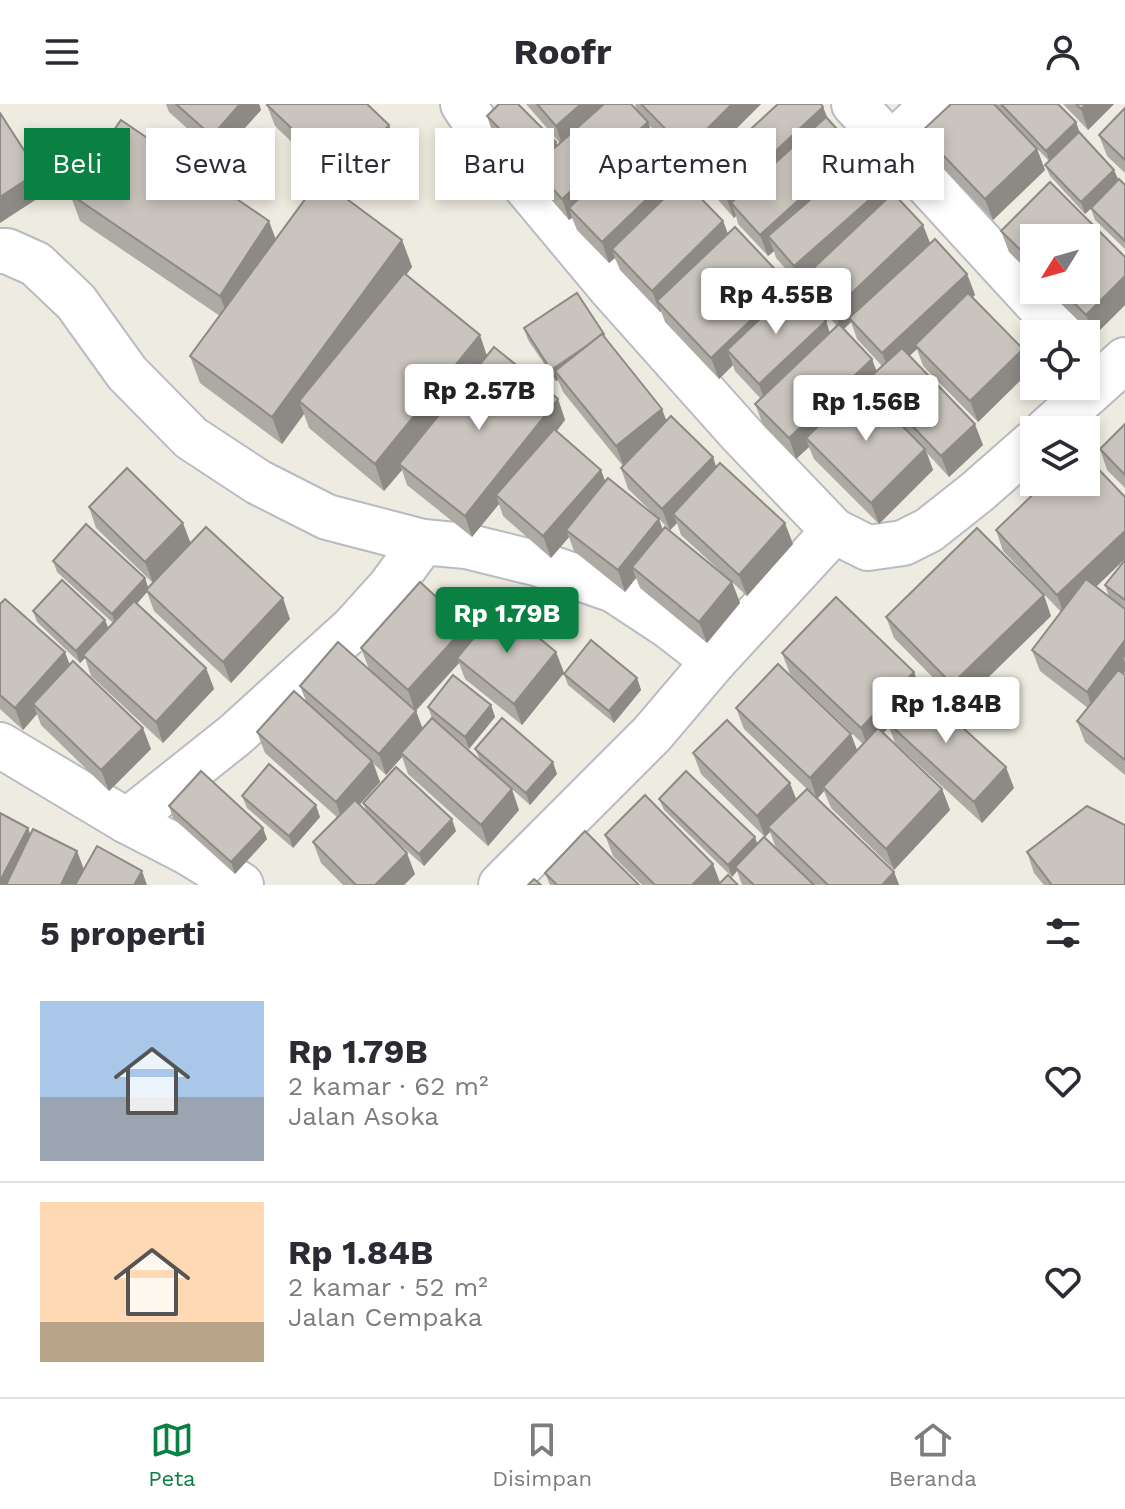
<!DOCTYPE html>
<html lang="id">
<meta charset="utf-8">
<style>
body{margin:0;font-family:"Work Sans",sans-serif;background:#f7f7f7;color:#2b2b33;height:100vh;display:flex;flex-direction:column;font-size:30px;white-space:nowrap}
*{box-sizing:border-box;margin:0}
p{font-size:26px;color:#7c7c81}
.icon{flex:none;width:44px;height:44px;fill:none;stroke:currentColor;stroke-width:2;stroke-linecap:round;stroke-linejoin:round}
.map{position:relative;height:781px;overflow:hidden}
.details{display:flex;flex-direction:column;background:#fff;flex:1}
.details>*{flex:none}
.guide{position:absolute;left:24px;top:24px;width:1078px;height:72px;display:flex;gap:16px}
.needle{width:52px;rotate:233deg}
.fabs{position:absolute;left:1020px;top:120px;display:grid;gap:16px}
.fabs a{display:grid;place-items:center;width:80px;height:80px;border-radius:0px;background:#fff;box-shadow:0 4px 12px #0003;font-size:40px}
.price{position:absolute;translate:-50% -68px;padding:0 18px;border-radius:8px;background:#fff;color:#222;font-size:26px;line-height:52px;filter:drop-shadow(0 2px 4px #0008)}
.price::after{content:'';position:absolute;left:50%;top:48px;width:24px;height:18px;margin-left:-12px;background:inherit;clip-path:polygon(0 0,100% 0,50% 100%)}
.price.on{background:#0b8043;color:#fff}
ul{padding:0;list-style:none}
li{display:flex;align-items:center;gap:24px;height:200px;padding:0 40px}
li+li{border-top:2px solid #e1e1e2}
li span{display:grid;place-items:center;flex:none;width:224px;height:160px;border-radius:0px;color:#555}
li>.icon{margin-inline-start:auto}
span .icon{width:96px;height:96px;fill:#fffc;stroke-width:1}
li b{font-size:34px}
h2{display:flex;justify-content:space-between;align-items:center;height:96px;padding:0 40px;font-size:34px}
.pill{padding:0 28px;border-radius:0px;background:#fff;box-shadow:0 4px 12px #0003;font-size:28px;line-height:72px}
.pill.on{background:#0b8043;color:#fff}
header{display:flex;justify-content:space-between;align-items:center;height:104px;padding:0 40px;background:#fff;font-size:36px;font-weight:700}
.dock{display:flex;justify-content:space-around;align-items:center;height:112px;border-top:2px solid #e1e1e2;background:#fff;font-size:22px;color:#7c7c81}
.dock a{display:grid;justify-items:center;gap:4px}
.dock .on{color:#0b8043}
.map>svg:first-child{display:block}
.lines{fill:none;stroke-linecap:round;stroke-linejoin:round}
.minor-casing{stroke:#b8bbc1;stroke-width:48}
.minor{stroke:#fff;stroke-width:44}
.wall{fill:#ada9a3;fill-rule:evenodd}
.shaded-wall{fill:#8d8984}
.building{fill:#c9c4bd;stroke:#8d8984;stroke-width:2}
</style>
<header><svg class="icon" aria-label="menu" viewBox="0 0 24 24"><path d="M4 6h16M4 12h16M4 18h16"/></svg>Roofr<svg class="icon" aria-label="person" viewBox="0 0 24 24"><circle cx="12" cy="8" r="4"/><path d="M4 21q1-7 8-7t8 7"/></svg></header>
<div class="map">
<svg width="1125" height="781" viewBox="0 0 1125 781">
<rect width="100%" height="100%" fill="#eeebe0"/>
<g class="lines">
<g class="minor-casing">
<g id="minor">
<polyline points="463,0 484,32 609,182 741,330 834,427 868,444 903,439 929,426 977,388 1034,338"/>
<polyline points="854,0 1065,230"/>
<polyline points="891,41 934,0"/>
<polyline points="0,147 7,147 36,160 76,198 127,269 191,334 258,378 327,413 423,438 390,483 353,524 235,631 127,717"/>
<polyline points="1047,326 1125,256"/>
<polyline points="423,438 466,442 539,460 614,486 670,523 714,557 652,630 501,781"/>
<polyline points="714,557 834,427"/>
<polyline points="0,641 127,717 189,749 241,781"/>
</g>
</g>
<use href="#minor" class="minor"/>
</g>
<g class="wall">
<polygon points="166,0 259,0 261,6 219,53 169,8"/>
<path d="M526,0h105l6,7 -2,-7h126l-67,67 -45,-46 4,11 35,49 35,36 5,13 61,50 2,7 39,42 7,-7 -26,-28 -5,-15 -4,4 -26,-29 -2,-7 -6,5 -30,-32 -2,-8 -2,2 -22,-25 -8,-21 119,-65 5,12 27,30 3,9 27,28 4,11 34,28 7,18 37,31 8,21 -3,3 59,72 -53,52 -55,-56 -6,-17 -8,7 74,89 -34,32 -22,-24 6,17 -54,54 -65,-65 -5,-12 -13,12 -33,-34 -8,-21 6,-5 -26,-28 -2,-6 -14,14 -54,-57 -4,-11 -1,1 -40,-42 -5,-12 -6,5 -32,-33 -5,-12 -3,2 -28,-32 -6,-16 -44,-44 -4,-12 70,30 3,-3zM851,218l6,17 25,27 -6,6 -4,-13 -28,-30zM872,284l4,11 -8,-8z"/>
<polygon points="994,0 1058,0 1076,18 1080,30 1118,76 1125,81 1125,145 1095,116 1091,105 1085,110 1050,72 1045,61 1049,57"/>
<polygon points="1063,0 1114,0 1088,26"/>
<polygon points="267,1 389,21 397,42 348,92 275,22"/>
<polygon points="1125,4 1125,69 1107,52 1099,31"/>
<polygon points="921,28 1037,45 1045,66 993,116 929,49"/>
<path d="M70,90l206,45 126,1 10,27 -6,7 81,81 71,44 7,21 -8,11 48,50 53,37 -30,-29 -7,-21 2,-2 -60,-74 -5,-12 -2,1 -28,-41 -4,-12 82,11 61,82 49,45 77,78 -46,52 -15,-14 8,21 -33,40 -67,-55 -4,-10 -11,14 -51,-41 -5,-14 -18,21 -48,-42 -4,-12 -27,33 -65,-52 -5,-15 -18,21 -75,-63 -5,-14 -22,30 -82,-61 -10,-27 30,-40 -140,-95zM659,415l11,11 7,-7 4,12 49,45 -67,-50z"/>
<polygon points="1001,127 1125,153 1125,201 1094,232 1047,186 1086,186 1034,134 1034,173 1009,148"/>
<polygon points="1125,320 1125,384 1107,366 1100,345"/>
<polygon points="89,403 190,439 290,515 231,579 154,507 147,488 137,500 206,564 214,585 163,639 91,572 85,554 80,559 37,518 33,507 105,516 108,524 113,519 57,468 53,457 145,474 148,484 153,479 96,424"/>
<polygon points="996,426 1125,455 1096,483 1109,493 1105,481 1125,456 1125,568 1123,570 1125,571 1125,671 1085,638 1077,617 1088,604 1040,567 1032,546 1061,508 1003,447"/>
<polygon points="0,500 70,561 151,645 109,687 41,621 37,610 23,626 0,605"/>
<polygon points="1051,512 960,601 894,534 886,513"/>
<polygon points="467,521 472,536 556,548 564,569 522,621 465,575 459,559 416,607 422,624 432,614 428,603 491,601 495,613 469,645 443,624 480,656 475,645 557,670 530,701 495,670 519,706 488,742 408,670 402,653 386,671 374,660 380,678 359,700 367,708 363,699 456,727 424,762 385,727 415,770 404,781 343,781 321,759 313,738 338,714 265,649 257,628 306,597 300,582 369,565 361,544"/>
<polygon points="782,549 914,568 920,585 1014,684 982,719 895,639 889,623 883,629 942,685 950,706 894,766 831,704 824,687 817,695 894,768 899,781 742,781 737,767 732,773 664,706 659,695 755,733 757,740 776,744 770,728 765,733 701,670 693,649 796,695 807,685 744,625 736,604 858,646 863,640 790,570"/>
<polygon points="564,570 637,574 641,586 614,619 568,581"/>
<polygon points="242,692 320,713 293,744 247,704"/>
<polygon points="169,702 267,735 235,770 173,714"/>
<polygon points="605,731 720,779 738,781 642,781 613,752"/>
<polygon points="1027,748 1125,781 1044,781 1034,769"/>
<polygon points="545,769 639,781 550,781"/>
</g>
<g class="shaded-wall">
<polygon points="240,0 259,0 261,6 219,53 212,32"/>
<polygon points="581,0 613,0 563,43 556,22"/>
<polygon points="732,0 761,0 694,67 686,46"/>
<polygon points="1086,0 1114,0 1088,26 1081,5"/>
<polygon points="823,3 831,24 731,99 736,112 734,114 726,93"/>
<polygon points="648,18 655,39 569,104 572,114 569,116 562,95"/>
<polygon points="1076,18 1080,30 1050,58 1046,47"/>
<polygon points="389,21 397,42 348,92 341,71"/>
<polygon points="556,38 560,50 537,68 534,60"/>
<polygon points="855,45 863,66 768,132 774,147 768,152 760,131"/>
<polygon points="1037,45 1045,66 993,116 985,95"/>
<polygon points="681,62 689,83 612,145 615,154 609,159 602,138"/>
<polygon points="1114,66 1119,77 1085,110 1081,98"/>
<polygon points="38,68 46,89 0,119 0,93"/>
<polygon points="885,82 893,103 804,173 806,179 802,183 794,162"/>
<polygon points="269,117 279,144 230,219 220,192"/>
<polygon points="723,117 731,138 657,197 661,207 660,208 652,187"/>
<polygon points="923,121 931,142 849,214 851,218 841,227 834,206"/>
<polygon points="402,136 412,163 308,304 299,297 304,310 282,340 272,313"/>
<polygon points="967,170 975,191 918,244 915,241 917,245 890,270 882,249"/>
<polygon points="1125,172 1125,201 1094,232 1086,211"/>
<polygon points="789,180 796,202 727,246 733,261 719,275 711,254"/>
<polygon points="826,217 833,238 766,301 759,280"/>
<polygon points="604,230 608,241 555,267 558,276 556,277 551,266"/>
<polygon points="480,231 489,258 399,360 402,366 384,387 375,360"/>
<polygon points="1023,245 1031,266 978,318 970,297"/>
<polygon points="872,255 880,276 868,275 872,284 812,340 806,334 809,343 796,355 789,334"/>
<polygon points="558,295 565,316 502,396 496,391 499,400 472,433 465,412"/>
<polygon points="662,305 670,326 624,363 616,342"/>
<polygon points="975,320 983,341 949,373 941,352"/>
<polygon points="925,345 933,366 879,420 871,399"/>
<polygon points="713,353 720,374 673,410 677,419 670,426 662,405"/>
<polygon points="601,366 609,387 566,426 569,433 551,454 543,432"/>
<polygon points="659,415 666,436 632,463 636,474 625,488 618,466"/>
<polygon points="183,419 191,440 153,479 145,458"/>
<polygon points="785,419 793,440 747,492 739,471"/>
<polygon points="1125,427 1125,455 1065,512 1057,491"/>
<polygon points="145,474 149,486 116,522 112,510"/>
<polygon points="732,478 740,499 707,539 699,518"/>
<polygon points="1044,491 1051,512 960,601 952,580"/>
<polygon points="283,494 290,515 231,579 223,558"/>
<polygon points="105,516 110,528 83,551 85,554 80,559 76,547"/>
<polygon points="467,521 474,542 457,554 459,559 415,607 408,586"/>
<polygon points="1125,536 1125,554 1123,552 1125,559 1125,568 1094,609 1087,588"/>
<polygon points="65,548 73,569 33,600 37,610 23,626 15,604"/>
<polygon points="556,548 564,569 522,621 514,600"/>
<polygon points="206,564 214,585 163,639 156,618"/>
<polygon points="914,568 922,589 887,618 889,623 868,645 861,624"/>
<polygon points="637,574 641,586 614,619 609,607"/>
<polygon points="491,601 495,613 469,645 465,633"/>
<polygon points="416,607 424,628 401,649 402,653 386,671 379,650"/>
<polygon points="143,624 151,645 109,687 101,666"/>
<polygon points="851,630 859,651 823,683 824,687 817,695 810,674"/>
<polygon points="372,657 380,678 343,719 336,698"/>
<polygon points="553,658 557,670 530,701 526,689"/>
<polygon points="1006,663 1014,684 982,719 974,698"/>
<polygon points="790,679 798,700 768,723 770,728 765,733 757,712"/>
<polygon points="512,685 519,706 488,742 481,721"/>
<polygon points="942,685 950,706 894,766 886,745"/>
<polygon points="316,701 320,713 293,744 289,732"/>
<polygon points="452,715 456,727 424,762 419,750"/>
<polygon points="28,724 32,735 8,781 0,781 0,777"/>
<polygon points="263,724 267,735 235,770 231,758"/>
<polygon points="755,733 759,745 735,763 737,767 732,773 728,761"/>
<polygon points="77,747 85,768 79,781 61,781"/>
<polygon points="407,749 415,770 404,781 375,781"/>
<polygon points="713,760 721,781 692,781"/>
<polygon points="142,767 147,781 134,781"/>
<polygon points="894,768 899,781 882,781"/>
</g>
<g class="building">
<polygon points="176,0 240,0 212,32"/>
<polygon points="268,0 367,0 389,21 341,71 267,1"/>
<polygon points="499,0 518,0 556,38 534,60 487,12"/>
<polygon points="537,0 581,0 556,22"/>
<polygon points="604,0 631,0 648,18 562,95 533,63"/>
<polygon points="641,0 732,0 686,46"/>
<polygon points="778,0 821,0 823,3 726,93 704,68"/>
<polygon points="951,0 994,0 1037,45 985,95 921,28"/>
<polygon points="1001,0 1058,0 1076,18 1046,47"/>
<polygon points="1076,0 1086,0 1081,5"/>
<polygon points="1125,4 1125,56 1099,31"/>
<polygon points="0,9 38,68 0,93"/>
<polygon points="826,13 855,45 760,131 731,99"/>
<polygon points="121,16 269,117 220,192 70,90"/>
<polygon points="648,27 681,62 602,138 569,104"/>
<polygon points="1079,28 1114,66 1081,98 1045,61"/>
<polygon points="860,53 885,82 794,162 768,132"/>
<polygon points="320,75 402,136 272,313 190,252"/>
<polygon points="1119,75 1125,81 1125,137 1091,104"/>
<polygon points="683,76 723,117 652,187 612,145"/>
<polygon points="1050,78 1125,153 1125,172 1086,211 1061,186 1086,186 1086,134 1034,134 1034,159 1001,127"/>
<polygon points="893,89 923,121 834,206 804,173"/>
<polygon points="735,123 789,180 711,254 657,197"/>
<polygon points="935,135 967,170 882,249 849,214"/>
<polygon points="404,169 480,231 375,360 299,297"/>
<polygon points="794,183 826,217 759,280 727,246"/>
<polygon points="577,189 604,230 603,231 602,230 588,241 551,266 524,224"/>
<polygon points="968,189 1023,245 970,297 915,241"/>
<polygon points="839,220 872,255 789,334 755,300"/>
<polygon points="602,230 662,305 616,342 555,267"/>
<polygon points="494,243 558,295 465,412 399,360"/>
<polygon points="902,244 975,320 941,352 868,275"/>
<polygon points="861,280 925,345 871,399 806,334"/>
<polygon points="671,312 713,353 662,405 621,364"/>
<polygon points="1125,320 1125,371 1100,345"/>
<polygon points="554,325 601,366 543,432 496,391"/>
<polygon points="1086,352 1125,393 1125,427 1057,491 996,426 1046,378 1086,378"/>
<polygon points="720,359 785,419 739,471 673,410"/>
<polygon points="127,364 183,419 145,458 89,403"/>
<polygon points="608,374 659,415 618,466 566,426"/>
<polygon points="86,420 145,474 112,510 53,457"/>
<polygon points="206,423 283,494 223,558 146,486"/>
<polygon points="665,423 732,478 699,518 632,463"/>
<polygon points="977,424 1044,491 952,580 886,513"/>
<polygon points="1125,456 1125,496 1105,481"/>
<polygon points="1086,475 1125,505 1125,536 1087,588 1032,546"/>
<polygon points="62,476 105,516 76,547 33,507"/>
<polygon points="420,478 467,521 408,586 361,544"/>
<polygon points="836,493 914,568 861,624 782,549"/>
<polygon points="5,495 65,548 15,604 0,591 0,500"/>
<polygon points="134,497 206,564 156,618 83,551"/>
<polygon points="500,502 556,548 514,600 457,554"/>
<polygon points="591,536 637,574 609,607 564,570"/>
<polygon points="338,538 416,607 379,650 300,582"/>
<polygon points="73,557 143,624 101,666 33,600"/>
<polygon points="778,560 851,630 810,674 736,604"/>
<polygon points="1118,566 1125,571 1125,656 1077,617"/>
<polygon points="453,571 491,601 465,633 428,603"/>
<polygon points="918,583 1006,663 974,698 887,618"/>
<polygon points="294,587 372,657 336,698 257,628"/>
<polygon points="432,614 512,685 481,721 401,649"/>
<polygon points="502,614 553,658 526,689 475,645"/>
<polygon points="727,616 790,679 757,712 693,649"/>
<polygon points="878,624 942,685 886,745 823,683"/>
<polygon points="269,660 316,701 289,732 242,692"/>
<polygon points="396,663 452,715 419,750 363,699"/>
<polygon points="201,667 263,724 231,758 169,702"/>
<polygon points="686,667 755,733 728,761 659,695"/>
<polygon points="807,685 894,768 882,781 828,781 768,723"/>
<polygon points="645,691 713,760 692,781 655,781 605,731"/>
<polygon points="355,696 407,749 375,781 356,781 313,738"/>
<polygon points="1087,702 1125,721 1125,781 1052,781 1027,748"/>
<polygon points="0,709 28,724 0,777"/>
<polygon points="33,725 77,747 61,781 6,781"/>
<polygon points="585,727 639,781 557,781 545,769"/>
<polygon points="764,733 814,781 754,781 735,763"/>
<polygon points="97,742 142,767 134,781 75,781"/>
<polygon points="728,771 738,781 718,781"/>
<polygon points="534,775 541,781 528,781"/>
</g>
</svg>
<div class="fabs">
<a><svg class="needle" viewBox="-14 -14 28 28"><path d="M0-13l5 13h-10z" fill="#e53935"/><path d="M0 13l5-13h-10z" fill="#7c7c81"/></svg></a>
<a><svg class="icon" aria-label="locate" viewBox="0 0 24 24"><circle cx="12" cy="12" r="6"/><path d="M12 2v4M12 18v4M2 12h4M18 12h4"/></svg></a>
<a><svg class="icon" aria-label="layers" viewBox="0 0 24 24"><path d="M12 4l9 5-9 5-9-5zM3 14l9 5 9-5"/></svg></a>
</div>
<b class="price" style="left:776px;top:232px">Rp 4.55B</b>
<b class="price" style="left:479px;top:328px">Rp 2.57B</b>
<b class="price" style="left:866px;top:339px">Rp 1.56B</b>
<b class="price on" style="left:507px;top:551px">Rp 1.79B</b>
<b class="price" style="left:946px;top:641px">Rp 1.84B</b>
<div class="guide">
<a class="pill on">Beli</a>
<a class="pill">Sewa</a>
<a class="pill">Filter</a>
<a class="pill">Baru</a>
<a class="pill">Apartemen</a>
<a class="pill">Rumah</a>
</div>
</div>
<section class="details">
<h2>5 properti<svg class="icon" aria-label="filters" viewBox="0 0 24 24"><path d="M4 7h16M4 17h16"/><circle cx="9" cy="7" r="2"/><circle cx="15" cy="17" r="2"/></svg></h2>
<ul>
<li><span style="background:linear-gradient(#a9c7e8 60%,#9aa5b1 0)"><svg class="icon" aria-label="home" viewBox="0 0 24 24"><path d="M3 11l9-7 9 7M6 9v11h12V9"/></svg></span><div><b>Rp 1.79B</b><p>2 kamar · 62 m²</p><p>Jalan Asoka</p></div><svg class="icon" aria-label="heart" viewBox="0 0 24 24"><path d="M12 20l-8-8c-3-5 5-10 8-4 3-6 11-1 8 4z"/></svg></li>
<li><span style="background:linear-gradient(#ffd9b3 75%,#b9a48a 0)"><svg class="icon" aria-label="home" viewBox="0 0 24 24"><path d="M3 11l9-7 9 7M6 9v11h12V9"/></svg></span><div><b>Rp 1.84B</b><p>2 kamar · 52 m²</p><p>Jalan Cempaka</p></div><svg class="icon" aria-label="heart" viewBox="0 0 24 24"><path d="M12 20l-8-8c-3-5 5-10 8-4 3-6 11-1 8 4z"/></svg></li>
</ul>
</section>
<nav class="dock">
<a class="on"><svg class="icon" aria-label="map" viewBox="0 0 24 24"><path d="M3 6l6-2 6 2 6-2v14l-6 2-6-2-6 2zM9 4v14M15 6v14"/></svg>Peta</a>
<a><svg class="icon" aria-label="saved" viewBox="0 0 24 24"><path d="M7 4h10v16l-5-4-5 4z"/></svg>Disimpan</a>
<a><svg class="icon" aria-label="home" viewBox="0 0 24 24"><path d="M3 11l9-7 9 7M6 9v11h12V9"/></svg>Beranda</a>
</nav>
